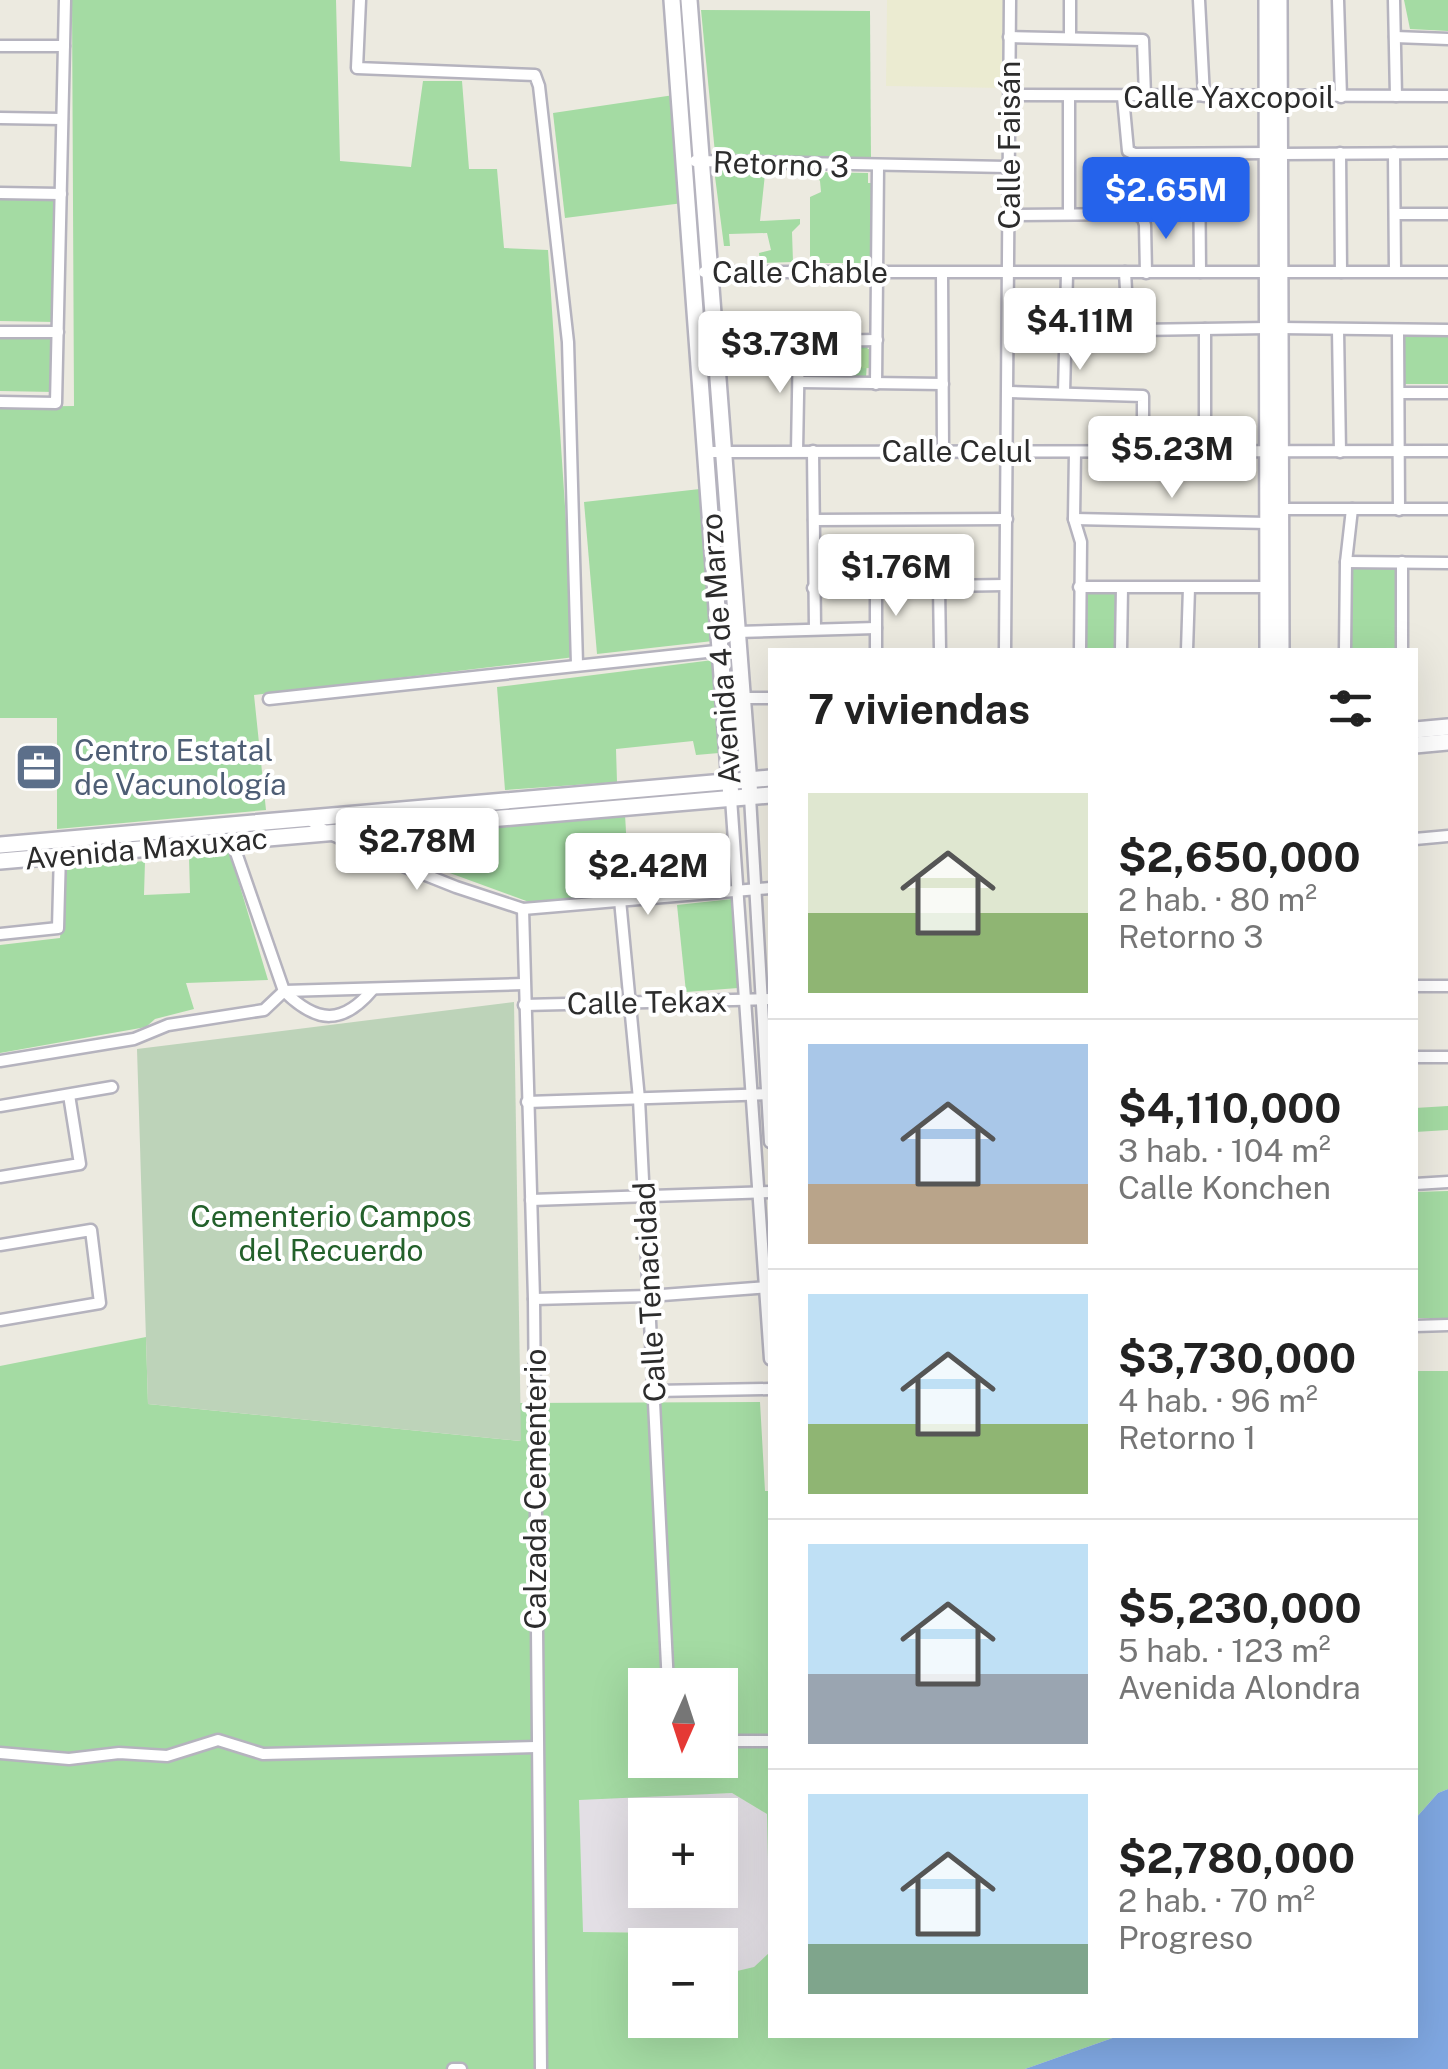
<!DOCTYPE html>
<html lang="es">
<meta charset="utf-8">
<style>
body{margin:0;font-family:"Public Sans",sans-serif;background:#f6f6f6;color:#222;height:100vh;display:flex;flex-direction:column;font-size:38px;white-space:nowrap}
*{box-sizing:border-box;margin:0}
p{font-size:32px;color:#767676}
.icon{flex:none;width:55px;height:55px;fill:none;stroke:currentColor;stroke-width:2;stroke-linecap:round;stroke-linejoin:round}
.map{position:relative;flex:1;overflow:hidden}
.panel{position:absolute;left:768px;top:648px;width:650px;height:1390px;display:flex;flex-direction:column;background:#fff;border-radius:0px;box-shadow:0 10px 40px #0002}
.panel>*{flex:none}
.needle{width:65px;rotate:183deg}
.fabs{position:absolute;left:628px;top:1668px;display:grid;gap:20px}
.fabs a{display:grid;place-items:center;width:110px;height:110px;border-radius:0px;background:#fff;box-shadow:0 10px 40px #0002;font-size:50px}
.price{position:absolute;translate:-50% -85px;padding:0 22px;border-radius:10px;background:#fff;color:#222;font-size:32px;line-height:65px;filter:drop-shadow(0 2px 5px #0008)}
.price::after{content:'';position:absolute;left:50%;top:60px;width:30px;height:22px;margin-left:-15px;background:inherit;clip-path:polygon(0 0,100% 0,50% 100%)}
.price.on{background:#2563eb;color:#fff}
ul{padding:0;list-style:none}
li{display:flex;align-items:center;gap:30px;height:250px;padding:0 40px}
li+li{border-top:2px solid #e0e0e0}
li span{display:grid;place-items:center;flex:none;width:280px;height:200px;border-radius:0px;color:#555}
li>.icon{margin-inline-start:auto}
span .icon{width:120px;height:120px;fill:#fffc;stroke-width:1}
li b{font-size:42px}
h2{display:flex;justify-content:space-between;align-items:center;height:120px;padding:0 40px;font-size:42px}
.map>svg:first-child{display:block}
.industrial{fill:#e3dfe5;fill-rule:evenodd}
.education{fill:#ebebd1}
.green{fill:#a4dba3;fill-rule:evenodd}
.cemetery{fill:#bdd3b9}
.pitch{fill:#b0e1a0}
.water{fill:#7fa7e1}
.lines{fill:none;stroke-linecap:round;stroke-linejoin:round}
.street-casing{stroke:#b5b3be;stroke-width:15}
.secondary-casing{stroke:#b5b3be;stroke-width:20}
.street{stroke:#fff;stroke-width:10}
.secondary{stroke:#fff;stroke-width:15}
.labels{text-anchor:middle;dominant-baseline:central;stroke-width:8;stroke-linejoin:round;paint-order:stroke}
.street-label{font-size:30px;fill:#2c2c2c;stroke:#fff}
.service-label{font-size:30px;fill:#4e5e75;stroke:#fff;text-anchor:start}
.park-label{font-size:30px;fill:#23612b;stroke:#fff}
</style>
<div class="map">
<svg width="1448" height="2069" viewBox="0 0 1448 2069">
<rect width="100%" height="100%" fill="#eceae0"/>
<path class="industrial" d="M732,1793l35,21 3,138 -15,15 -35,8v-30h-47v-12l-91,-1 -3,-133zM645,1815h75v75h-75z"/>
<polygon class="education" points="887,0 1006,0 1005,88 886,86"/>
<g class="green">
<polygon points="72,0 336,0 340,161 411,167 423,81 462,81 469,169 497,169 504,248 548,250 575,657 254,695 266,810 57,829 57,718 0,718 0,407 74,406"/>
<polygon points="1404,0 1448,0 1448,31 1410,29"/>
<polygon points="701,10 870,11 871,159 715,153"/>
<polygon points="674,95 683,203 565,218 553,113"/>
<polygon points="714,169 765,174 760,221 800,219 800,224 792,232 793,262 760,263 759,253 771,250 767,233 729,234 730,246 724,246"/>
<polygon points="813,172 868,173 868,183 872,183 872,263 810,263 810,197 821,192 820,181"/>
<polygon points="0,196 59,197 55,322 0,321"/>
<polygon points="1404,333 1448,335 1448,384 1405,384"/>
<polygon points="55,335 54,392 0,391 0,336"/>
<polygon points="803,340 868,343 866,377 801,372"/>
<polygon points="700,489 713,641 597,654 584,502"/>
<polygon points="1352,566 1399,569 1397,650 1352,650"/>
<polygon points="1084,588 1119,589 1119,650 1085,650"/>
<polygon points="713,660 719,753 696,755 693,741 616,749 617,782 505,790 497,687"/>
<polygon points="625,815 630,898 549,905 529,902 373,845 368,839"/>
<polygon points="230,853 268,980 186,983 194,1009 155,1019 146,1027 0,1053 0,945 60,938 66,868 145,861 144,895 190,893 189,857"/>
<polygon points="732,899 738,988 686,992 677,905"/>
<polygon points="1448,1106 1448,1130 1415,1132 1415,1108"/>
<polygon points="1448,1191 1448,1318 1415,1318 1415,1192"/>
<path d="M146,1337l2,67 372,37v-38l240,-1 5,89h5v461l-3,-138 -35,-21 -153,7 4,132 90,1v12h-28v75h75v-45l34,-8 16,-15v83h351l-96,34h-1025v-703zM645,1685h75v75h-75z"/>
<polygon points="1415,1371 1448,1371 1448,1789 1438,1793 1415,1819"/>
</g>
<polygon class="cemetery" points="514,1002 521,1441 148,1404 137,1049"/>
<polygon class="pitch" points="837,349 871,349 871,368 837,369"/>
<polygon class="water" points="1448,1789 1448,2069 1025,2069 1121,2035 1415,2035 1415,1819 1438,1793"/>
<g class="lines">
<g class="street-casing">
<g id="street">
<polyline points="360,0 357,68 535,75 539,86 568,342 577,664"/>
<polyline points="1070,0 1070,38"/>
<polyline points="1199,0 1204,96"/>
<polyline points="1338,0 1341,97"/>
<polyline points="1394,0 1396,96"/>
<polyline points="1009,37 1143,40 1145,96"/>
<polyline points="1395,37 1448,39"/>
<polyline points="0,46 64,46"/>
<polyline points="1010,95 1448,96"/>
<polyline points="1069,97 1069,213"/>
<polyline points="1123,97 1128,151 1135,154 1267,153"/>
<polyline points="0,118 62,119"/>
<polyline points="1340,153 1341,272"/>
<polyline points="1394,153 1395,271"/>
<polyline points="1199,154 1200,272"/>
<polyline points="1280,154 1448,153"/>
<polyline points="695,161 1007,167"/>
<polyline points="0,193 61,194"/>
<polyline points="1395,214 1448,214"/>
<polyline points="1007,215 1136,214 1143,218 1145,225 1146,273"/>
<polyline points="704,272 1448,272"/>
<polyline points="1125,272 1128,326 1136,330 1268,328"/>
<polyline points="942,273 943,451"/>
<polyline points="1280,328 1448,330"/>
<polyline points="1205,329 1205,451"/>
<polyline points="1338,330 1340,452"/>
<polyline points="1398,330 1399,510"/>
<polyline points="0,332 58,332"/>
<polyline points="698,343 877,340"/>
<polyline points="801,382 943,384"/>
<polyline points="876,384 878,167"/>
<polyline points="1009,392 1143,396 1143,450"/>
<polyline points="1064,393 1067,274"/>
<polyline points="1400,393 1448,393"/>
<polyline points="0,402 56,403 65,0"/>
<polyline points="797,451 799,341"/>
<polyline points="813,451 815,628"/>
<polyline points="706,452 1448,451"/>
<polyline points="1075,452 1074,519 1081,542 1080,650"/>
<polyline points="1281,509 1448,509"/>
<polyline points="1074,519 1268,523"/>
<polyline points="814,520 1007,519"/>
<polyline points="1346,562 1448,563"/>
<polyline points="1402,562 1402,650"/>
<polyline points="939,586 940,650"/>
<polyline points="876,587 876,650"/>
<polyline points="1079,587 1270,587"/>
<polyline points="813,588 1005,585"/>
<polyline points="737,632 876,628"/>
<polyline points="1005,650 1010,0"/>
<polyline points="1121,650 1122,588"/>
<polyline points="1187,650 1189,588"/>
<polyline points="1345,650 1346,562 1352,509"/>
<polyline points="724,698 770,698"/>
<polyline points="269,699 725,650"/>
<polyline points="750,797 770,1142"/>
<polyline points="731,798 770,1359"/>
<polyline points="307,818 328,833 388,860 456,887 523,909 770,888"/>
<polyline points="1415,839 1448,836"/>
<path d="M232,841l52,150c33,33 59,34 89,-2"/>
<polyline points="620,900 639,1099 668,1685"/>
<polyline points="523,909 534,1299 541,2069"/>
<polyline points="0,934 58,928 60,852"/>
<polyline points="1415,986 1448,986"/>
<polyline points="284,991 524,984"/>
<polyline points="524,1005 770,999"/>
<polyline points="1415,1057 1448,1057"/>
<polyline points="0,1061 134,1039 168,1025 264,1010 284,991"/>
<polyline points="527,1102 770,1094"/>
<polyline points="0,1106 112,1087"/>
<polyline points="0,1177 80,1164 69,1095"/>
<polyline points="1415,1184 1448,1182"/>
<polyline points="531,1200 770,1192"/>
<polyline points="0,1245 91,1230 100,1303 0,1320"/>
<polyline points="534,1299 649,1296 769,1287"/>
<polyline points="1415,1326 1448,1325"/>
<polyline points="654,1391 770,1389"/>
<polyline points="720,1741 770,1741"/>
<polyline points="0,1753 69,1759 119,1753 167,1756 218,1740 263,1754 536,1747"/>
<polyline points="453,2069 461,2069"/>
</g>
</g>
<g class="secondary-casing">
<g id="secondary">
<polyline points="672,0 731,798"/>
<polyline points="689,0 750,797"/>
<polyline points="1267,0 1268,650"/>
<polyline points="1279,0 1281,650"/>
<polyline points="1415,730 1448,727"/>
<polyline points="1415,745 1448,742"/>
<polyline points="0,845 770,778"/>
<polyline points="0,861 770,795"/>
</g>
</g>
<use href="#street" class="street"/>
<use href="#secondary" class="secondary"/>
</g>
<defs>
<g id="office-square" transform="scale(2.5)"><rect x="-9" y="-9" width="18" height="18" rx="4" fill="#5c6f8a" stroke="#fff"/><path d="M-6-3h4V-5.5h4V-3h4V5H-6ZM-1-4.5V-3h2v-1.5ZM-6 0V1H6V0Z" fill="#fff"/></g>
</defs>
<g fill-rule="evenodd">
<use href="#office-square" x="39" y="767"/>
</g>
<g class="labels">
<g class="street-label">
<text x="1229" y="97">Calle Yaxcopoil</text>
<text transform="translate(1009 145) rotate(-90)">Calle Faisán</text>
<text transform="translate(781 164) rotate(2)">Retorno 3</text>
<text x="800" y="272">Calle Chable</text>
<text x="957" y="451">Calle Celul</text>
<text transform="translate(720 649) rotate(-94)">Avenida 4 de Marzo</text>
<text transform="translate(146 848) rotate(-5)">Avenida Maxuxac</text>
<text transform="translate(647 1002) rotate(-1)">Calle Tekax</text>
<text transform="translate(649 1292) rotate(-93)">Calle Tenacidad</text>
<text transform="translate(535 1489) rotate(-90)">Calzada Cementerio</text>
</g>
<g class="service-label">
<text x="74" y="750">Centro Estatal<tspan x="74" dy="34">de Vacunología</tspan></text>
</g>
<g class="park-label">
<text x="331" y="1216">Cementerio Campos<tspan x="331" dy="34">del Recuerdo</tspan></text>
</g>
</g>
</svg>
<div class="fabs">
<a><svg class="needle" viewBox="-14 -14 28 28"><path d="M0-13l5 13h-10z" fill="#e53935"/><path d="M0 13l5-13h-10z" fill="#767676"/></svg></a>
<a>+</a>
<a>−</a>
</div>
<b class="price on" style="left:1166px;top:242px">$2.65M</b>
<b class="price" style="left:1080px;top:373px">$4.11M</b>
<b class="price" style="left:780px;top:396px">$3.73M</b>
<b class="price" style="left:1172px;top:501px">$5.23M</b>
<b class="price" style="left:896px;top:619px">$1.76M</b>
<b class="price" style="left:417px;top:893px">$2.78M</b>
<b class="price" style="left:648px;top:918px">$2.42M</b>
<section class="panel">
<h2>7 viviendas<svg class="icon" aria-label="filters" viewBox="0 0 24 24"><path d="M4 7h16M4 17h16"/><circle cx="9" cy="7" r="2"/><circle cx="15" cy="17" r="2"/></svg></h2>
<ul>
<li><span style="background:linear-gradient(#dfe7d0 60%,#8fb573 0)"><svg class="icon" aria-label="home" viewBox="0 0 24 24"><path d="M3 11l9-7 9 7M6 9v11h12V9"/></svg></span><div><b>$2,650,000</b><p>2 hab. · 80 m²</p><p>Retorno 3</p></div></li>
<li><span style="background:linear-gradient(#a9c7e8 70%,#b9a48a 0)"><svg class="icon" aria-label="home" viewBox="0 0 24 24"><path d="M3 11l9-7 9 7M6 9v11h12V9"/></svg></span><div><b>$4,110,000</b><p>3 hab. · 104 m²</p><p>Calle Konchen</p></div></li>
<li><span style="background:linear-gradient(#bfe0f5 65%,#8fb573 0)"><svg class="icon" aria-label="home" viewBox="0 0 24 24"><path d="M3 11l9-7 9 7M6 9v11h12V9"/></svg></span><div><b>$3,730,000</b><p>4 hab. · 96 m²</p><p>Retorno 1</p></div></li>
<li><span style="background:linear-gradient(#bfe0f5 65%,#9aa5b1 0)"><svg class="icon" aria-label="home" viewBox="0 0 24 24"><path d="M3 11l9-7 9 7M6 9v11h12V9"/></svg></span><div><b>$5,230,000</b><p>5 hab. · 123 m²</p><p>Avenida Alondra</p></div></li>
<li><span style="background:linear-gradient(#bfe0f5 75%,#7fa58c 0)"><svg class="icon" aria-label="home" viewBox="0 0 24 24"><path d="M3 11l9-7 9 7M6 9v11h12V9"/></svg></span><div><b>$2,780,000</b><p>2 hab. · 70 m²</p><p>Progreso</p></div></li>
</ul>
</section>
</div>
